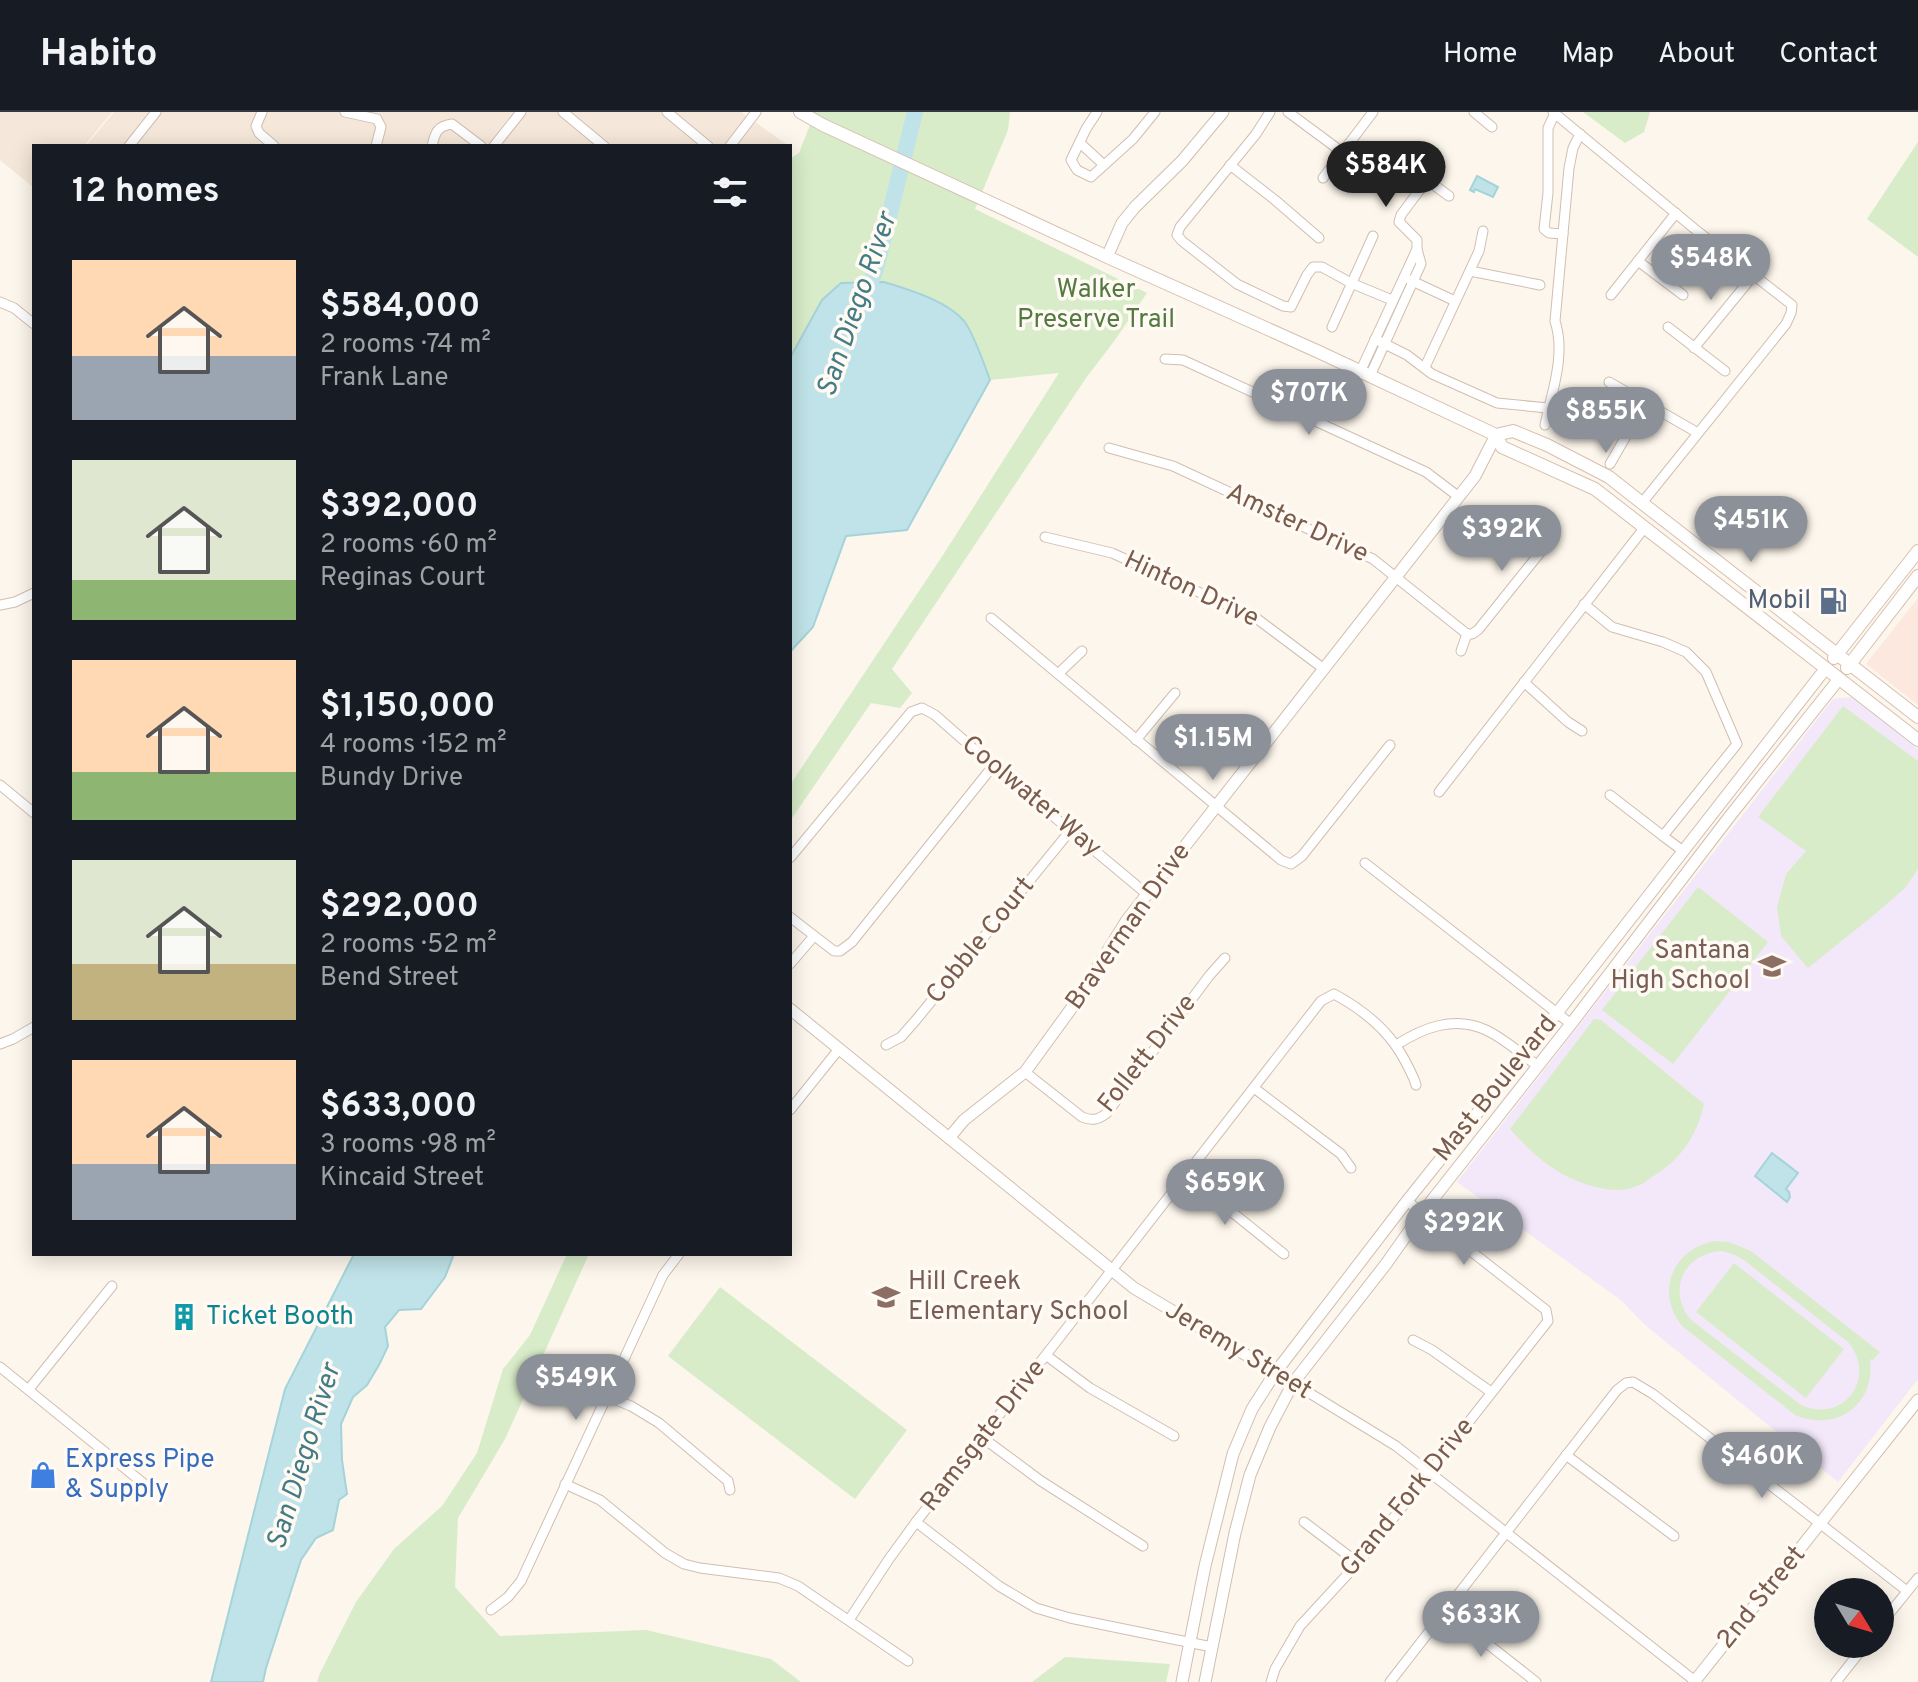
<!DOCTYPE html>
<meta charset="utf-8">
<style>
body{margin:0;font-family:Overpass,sans-serif;background:#20242c;color:#f1f3f6;height:100vh;display:flex;flex-direction:column;font-size:30px;white-space:nowrap}
*{box-sizing:border-box;margin:0}
p{font-size:26px;color:#9ea1a6}
.icon{flex:none;width:44px;height:44px;fill:none;stroke:currentColor;stroke-width:2;stroke-linecap:round;stroke-linejoin:round}
.map{position:relative;flex:1;overflow:hidden}
.side{position:absolute;left:32px;top:32px;width:760px;height:1112px;display:flex;flex-direction:column;background:#171b24;border-radius:0px;box-shadow:0 4px 20px #0003}
.side>*{flex:none}
.needle{width:52px;rotate:128deg}
.tools{position:absolute;left:1814px;top:1466px;display:grid;gap:16px}
.tools a{display:grid;place-items:center;width:80px;height:80px;border-radius:50%;background:#171b24;box-shadow:0 4px 20px #0003;font-size:40px}
.price{position:absolute;translate:-50% -68px;padding:0 18px;border-radius:28px;background:#8c9099;color:#fff;font-size:26px;line-height:52px;filter:drop-shadow(0 2px 4px #0008)}
.price::after{content:'';position:absolute;left:50%;top:48px;width:24px;height:18px;margin-left:-12px;background:inherit;clip-path:polygon(0 0,100% 0,50% 100%)}
.price.active{background:#222;color:#fff}
ul{padding:0;list-style:none}
li{display:flex;align-items:center;gap:24px;height:200px;padding:0 40px}
li span{display:grid;place-items:center;flex:none;width:224px;height:160px;border-radius:0px;color:#555}
li>.icon{margin-inline-start:auto}
span .icon{width:96px;height:96px;fill:#fffc;stroke-width:1}
li b{font-size:34px}
h2{display:flex;justify-content:space-between;align-items:center;height:96px;padding:0 40px;font-size:34px}
header{display:flex;align-items:center;gap:48px;box-sizing:border-box;height:112px;padding:0 40px;background:#171b24;border-bottom:2px solid #363941}
header strong{font-size:38px}
nav{display:flex;gap:44px;margin-inline-start:auto;font-size:28px}
.map>svg:first-child{display:block}
.residential{fill:#f5e8da}
.commercial{fill:#fde8e0}
.education{fill:#f3e8fa}
.green{fill:#d8ecc9;fill-rule:evenodd}
.water{fill:#bfe3e8;stroke:#a5d3da;stroke-width:2}
.lines{fill:none;stroke-linecap:round;stroke-linejoin:round}
.river{stroke:#bfe3e8;stroke-width:16}
.minor-casing{stroke:#d1beb0;stroke-width:11}
.tertiary-casing{stroke:#d1beb0;stroke-width:13}
.secondary-casing{stroke:#d6c0b0;stroke-width:14}
.minor{stroke:#fff;stroke-width:9}
.tertiary{stroke:#fff;stroke-width:11}
.secondary{stroke:#fff;stroke-width:12}
.labels{text-anchor:middle;dominant-baseline:central;stroke-width:7;stroke-linejoin:round;paint-order:stroke}
.park-label{font-size:26px;fill:#537a41;stroke:#fffaf3}
.street-label{font-size:26px;fill:#7a5c4d;stroke:#fffaf3}
.service-label{font-size:26px;fill:#4e5e75;stroke:#fffaf3;text-anchor:end}
.education-label{font-size:26px;fill:#785e54;stroke:#fffaf3;text-anchor:end}
.culture-label{font-size:26px;fill:#0d838f;stroke:#fffaf3;text-anchor:start}
.shop-label{font-size:26px;fill:#366cbe;stroke:#fffaf3;text-anchor:start}
.water-label{font-size:28px;font-style:italic;fill:#437c86;stroke:#fffaf3}
</style>
<header>
<strong>Habito</strong>
<nav><a>Home</a><a>Map</a><a>About</a><a>Contact</a></nav>
</header>
<div class="map">
<svg width="1918" height="1570" viewBox="0 0 1918 1570">
<rect width="100%" height="100%" fill="#fdf6ec"/>
<g class="residential">
<polygon points="0,0 112,0 84,34 34,34 34,76 0,48"/>
<polygon points="114,0 741,0 789,34 86,34"/>
</g>
<polygon class="commercial" points="1918,486 1918,593 1866,552"/>
<polygon class="education" points="1852,585 1918,637 1918,1267 1838,1370 1644,1212 1622,1189 1457,1070 1833,587"/>
<g class="green">
<polygon points="815,0 1010,0 1008,18 975,97 1147,181 1115,228 1086,266 892,557 912,581 900,596 871,591 790,709 790,673 943,443 1059,261 990,268 977,237 943,193 918,180 884,170 822,189 790,245 790,47 799,41"/>
<polygon points="1583,0 1650,0 1644,20 1625,31"/>
<polygon points="1918,30 1918,145 1867,107"/>
<polygon points="1843,594 1918,649 1918,757 1905,776 1874,803 1808,856 1781,824 1777,795 1786,762 1806,739 1758,705"/>
<polygon points="1698,775 1768,830 1673,952 1602,898"/>
<path d="M1594,907l7,1 103,84c-6,28 -21,53 -46,69 -7,4 -14,11 -21,13 -14,6 -28,4 -42,1 -38,-11 -59,-29 -85,-58z"/>
<path d="M1714,1129l15,1 22,9 129,101 -7,8 -3,-1c6,45 -33,74 -75,56l-113,-89c-27,-34 -10,-76 32,-85zM1721,1139l12,3 11,6 105,83c28,36 -6,81 -48,62l-111,-86c-23,-30 -6,-65 31,-68z"/>
<polygon points="567,1142 589,1142 505,1327 458,1406 455,1475 500,1524 646,1518 771,1547 801,1570 317,1570 320,1561 356,1490 394,1437 442,1394 477,1341 503,1257 530,1223"/>
<polygon points="1734,1151 1844,1237 1806,1286 1696,1200"/>
<polygon points="720,1175 907,1318 855,1387 668,1244"/>
<polygon points="1065,1545 1170,1552 1166,1570 1032,1570"/>
</g>
<g class="water">
<polygon points="1477,64 1498,75 1493,85 1475,77 1474,80 1470,78"/>
<path d="M884,170c25,8 62,18 80,39 8,10 21,45 26,59l-83,150 -61,6 -33,91 -23,25v-294l32,-58 19,-17z"/>
<polygon points="1772,1041 1798,1061 1786,1077 1789,1080 1790,1085 1787,1090 1755,1064"/>
<polygon points="354,1142 454,1142 445,1165 421,1197 399,1198 385,1215 388,1234 379,1253 367,1273 353,1285 341,1312 342,1348 347,1382 339,1388 333,1418 316,1426 301,1448 266,1556 263,1570 211,1570 285,1277"/>
</g>
<g class="lines">
<polyline class="river" points="863,191 876,157 915,0"/>
<g class="minor-casing">
<g id="minor">
<polyline points="262,0 256,14 259,21 274,34"/>
<polyline points="345,0 377,7 381,15 376,34"/>
<polyline points="563,0 604,34"/>
<polyline points="667,0 708,34"/>
<polyline points="1097,0 1086,17 1071,48 1077,58 1091,65 1133,27 1155,0"/>
<polyline points="1270,0 1256,22 1180,115 1177,123 1182,129 1237,172 1283,194 1291,195 1307,163 1313,155 1322,155 1351,171 1392,188"/>
<polyline points="1288,0 1342,40"/>
<polyline points="1474,0 1492,15"/>
<polyline points="1553,0 1696,118 1792,193 1791,201 1786,212 1642,391"/>
<polyline points="1555,1 1548,16 1548,81 1544,117 1549,121 1563,122"/>
<polyline points="1080,31 1104,53"/>
<polyline points="129,34 156,0"/>
<path d="M432,34c3,-13 5,-20 20,-22l29,22"/>
<polyline points="494,34 521,0"/>
<polyline points="730,34 756,0"/>
<polyline points="1397,46 1449,84"/>
<polyline points="1230,53 1275,88 1319,126"/>
<polyline points="1323,66 1373,0"/>
<polyline points="1638,149 1683,183"/>
<polyline points="1470,159 1540,173"/>
<polyline points="1410,168 1455,189"/>
<polyline points="1611,183 1676,101"/>
<polyline points="0,190 14,196 34,212"/>
<polyline points="1332,215 1373,124"/>
<polyline points="1668,215 1725,259"/>
<polyline points="1375,227 1407,243 1432,262 1497,291 1548,296"/>
<polyline points="1694,236 1753,164"/>
<polyline points="1165,247 1183,248 1426,360 1459,385"/>
<polyline points="1425,255 1479,139 1483,119"/>
<polyline points="1360,260 1417,137"/>
<polyline points="1370,264 1421,152 1417,137 1417,128 1399,110 1401,103 1427,68"/>
<polyline points="1609,270 1698,321"/>
<path d="M1545,313c7,-34 21,-70 10,-104l14,-153 4,-20 7,-14"/>
<polyline points="1109,336 1173,354 1373,447 1467,522"/>
<polyline points="1610,352 1645,291"/>
<polyline points="1045,425 1112,441 1256,506 1324,557"/>
<polyline points="1584,492 1612,515 1663,530 1686,540 1706,560 1737,632 1663,724 1610,683"/>
<polyline points="0,493 15,490 34,481"/>
<polyline points="991,506 1281,748 1291,752 1302,744 1390,633"/>
<polyline points="1467,522 1472,522 1478,518 1551,427"/>
<polyline points="1461,539 1467,522"/>
<polyline points="1058,562 1082,539"/>
<polyline points="1524,570 1568,610 1582,619"/>
<polyline points="1136,628 1175,581"/>
<polyline points="0,673 34,701"/>
<polyline points="1439,680 1645,415"/>
<polyline points="1663,724 1683,739"/>
<polyline points="790,746 911,600 922,596 935,603 993,654 1148,783"/>
<polyline points="1365,751 1571,912"/>
<polyline points="790,805 834,839 840,839 852,830 993,654"/>
<polyline points="790,852 814,824"/>
<polyline points="0,932 13,927 34,915"/>
<polyline points="886,933 901,925 916,908 1070,719"/>
<path d="M1396,933c27,-17 58,-30 90,-15 19,9 35,24 52,36"/>
<path d="M1025,960l57,45c10,4 16,3 25,-4l102,-137 16,-18"/>
<polyline points="1254,976 1341,1042 1351,1056"/>
<polyline points="790,998 839,937"/>
<polyline points="1186,1063 1284,1142"/>
<polyline points="1413,1228 1432,1238 1491,1280"/>
<polyline points="1047,1244 1090,1276 1174,1324"/>
<polyline points="0,1255 143,1371"/>
<polyline points="1293,1271 1396,1334 1695,1569"/>
<polyline points="29,1277 112,1174"/>
<polyline points="606,1284 631,1294 659,1311 728,1369 730,1378"/>
<polyline points="983,1326 1041,1369 1143,1434"/>
<polyline points="1566,1343 1674,1424"/>
<polyline points="565,1372 600,1388 665,1441 684,1452 700,1456 779,1466 798,1474 908,1549"/>
<polyline points="916,1410 999,1474 1036,1496 1070,1506 1212,1535"/>
<polyline points="1304,1410 1358,1451"/>
<polyline points="491,1498 508,1485 521,1469 663,1163 679,1142"/>
<polyline points="1446,1499 1536,1570"/>
<path d="M849,1508l40,-61 27,-37 405,-521 13,-7c24,13 46,29 62,52 7,10 13,22 18,33l2,6"/>
<polyline points="1880,1513 1918,1466"/>
<polyline points="1271,1570 1275,1557 1300,1514 1358,1451 1548,1209 1546,1198 1407,1089"/>
<polyline points="1390,1570 1617,1278 1626,1271 1633,1270 1653,1282 1907,1479"/>
<polyline points="1836,1570 1866,1532"/>
</g>
</g>
<g class="tertiary-casing">
<g id="tertiary">
<polyline points="1107,145 1122,111 1135,95 1182,49 1223,0"/>
<polyline points="790,897 1134,1176 1293,1271"/>
<polyline points="949,1026 964,1008 1025,960 1076,890 1127,808 1475,364 1496,323"/>
<polyline points="1182,1570 1205,1454 1233,1342 1252,1297 1275,1261 1407,1089 1557,901 1826,556"/>
<polyline points="1205,1570 1235,1421 1250,1363 1270,1315 1293,1271 1386,1152 1422,1101 1571,912 1730,704 1839,567"/>
<polyline points="1694,1570 1918,1288"/>
</g>
</g>
<g class="secondary-casing">
<g id="secondary">
<polyline points="800,0 823,13 1114,148 1319,240 1496,323 1513,319 1547,333 1609,365 1642,391 1918,605"/>
<polyline points="1496,323 1502,335 1595,377 1918,628"/>
<polyline points="1834,546 1918,439"/>
<polyline points="1847,556 1918,464"/>
</g>
</g>
<use href="#minor" class="minor"/>
<use href="#tertiary" class="tertiary"/>
<use href="#secondary" class="secondary"/>
</g>
<defs>
<g id="fuel-bare" transform="scale(2.16)"><path d="M-5.5-6h7V0h2V4h1.3V-2.5L3-4.5l.8-.8L6-3V5H2.5V1h-1V6h-7ZM-4.2-4.7v3.2H.2V-4.7Z" fill="#5c6f8a" stroke="#fffaf3" stroke-width="2.5" paint-order="stroke"/></g>
<g id="school-bare" transform="scale(2.16)"><path d="M0-5L7-2L0 1L-7-2ZM-4 1L0 2.5L4 1V4Q0 6-4 4Z" fill="#8d6e63" stroke="#fffaf3" stroke-width="2.5" paint-order="stroke"/></g>
<g id="building-bare" transform="scale(2.16)"><path d="M-4-6H4V6H1V3H-1V6H-4ZM-2.5-4.3h1.7v1.8h-1.7ZM.8-4.3h1.7v1.8H.8ZM-2.5-1h1.7V.8h-1.7ZM.8-1h1.7V.8H.8Z" fill="#0f9aa8" stroke="#fffaf3" stroke-width="2.5" paint-order="stroke"/></g>
<g id="shop-bare" transform="scale(2.16)"><path d="M-5-2.5h2.3a2.7 3.5 0 0 1 5.4 0H5L5.5 6h-11ZM-1.5-2.5h3a1.5 2.3 0 0 0-3 0Z" fill="#3f7fe0" stroke="#fffaf3" stroke-width="2.5" paint-order="stroke"/></g>
</defs>
<g fill-rule="evenodd">
<use href="#fuel-bare" x="1833" y="489"/>
<use href="#school-bare" x="1772" y="854"/>
<use href="#school-bare" x="886" y="1185"/>
<use href="#building-bare" x="184" y="1205"/>
<use href="#shop-bare" x="43" y="1363"/>
</g>
<g class="labels">
<g class="park-label">
<text x="1096" y="178">Walker<tspan x="1096" dy="30">Preserve Trail</tspan></text>
</g>
<g class="street-label">
<text transform="translate(1297 412) rotate(25)">Amster Drive</text>
<text transform="translate(1191 478) rotate(25)">Hinton Drive</text>
<text transform="translate(1031 685) rotate(40)">Coolwater Way</text>
<text transform="translate(1129 815) rotate(-55)">Braverman Drive</text>
<text transform="translate(981 829) rotate(-51)">Cobble Court</text>
<text transform="translate(1148 942) rotate(-52)">Follett Drive</text>
<text transform="translate(1496 977) rotate(-51)">Mast Boulevard</text>
<text transform="translate(1238 1239) rotate(31)">Jeremy Street</text>
<text transform="translate(984 1324) rotate(-52)">Ramsgate Drive</text>
<text transform="translate(1408 1386) rotate(-51)">Grand Fork Drive</text>
<text transform="translate(1762 1486) rotate(-51)">2nd Street</text>
</g>
<g class="service-label">
<text x="1811" y="489">Mobil</text>
</g>
<g class="education-label">
<text x="1750" y="839">Santana<tspan x="1750" dy="30">High School</tspan></text>
<text x="908" y="1170" text-anchor="start">Hill Creek<tspan x="908" dy="30">Elementary School</tspan></text>
</g>
<g class="culture-label">
<text x="206" y="1205">Ticket Booth</text>
</g>
<g class="shop-label">
<text x="65" y="1348">Express Pipe<tspan x="65" dy="30">&amp; Supply</tspan></text>
</g>
<g class="water-label">
<text transform="translate(858 193) rotate(-71)">San Diego River</text>
<text transform="translate(305 1345) rotate(-73)">San Diego River</text>
</g>
</g>
</svg>
<div class="tools">
<a><svg class="needle" viewBox="-14 -14 28 28"><path d="M0-13l5 13h-10z" fill="#e53935"/><path d="M0 13l5-13h-10z" fill="#9ea1a6"/></svg></a>
</div>
<b class="price active" style="left:1386px;top:97px">$584K</b>
<b class="price" style="left:1711px;top:190px">$548K</b>
<b class="price" style="left:1309px;top:325px">$707K</b>
<b class="price" style="left:1606px;top:343px">$855K</b>
<b class="price" style="left:1751px;top:452px">$451K</b>
<b class="price" style="left:1502px;top:461px">$392K</b>
<b class="price" style="left:1213px;top:670px">$1.15M</b>
<b class="price" style="left:1225px;top:1115px">$659K</b>
<b class="price" style="left:1464px;top:1155px">$292K</b>
<b class="price" style="left:576px;top:1310px">$549K</b>
<b class="price" style="left:1762px;top:1388px">$460K</b>
<b class="price" style="left:1481px;top:1547px">$633K</b>
<section class="side">
<h2>12 homes<svg class="icon" aria-label="filters" viewBox="0 0 24 24"><path d="M4 7h16M4 17h16"/><circle cx="9" cy="7" r="2"/><circle cx="15" cy="17" r="2"/></svg></h2>
<ul>
<li><span style="background:linear-gradient(#ffd9b3 60%,#9aa5b1 0)"><svg class="icon" aria-label="home" viewBox="0 0 24 24"><path d="M3 11l9-7 9 7M6 9v11h12V9"/></svg></span><div><b>$584,000</b><p>2 rooms · 74 m²</p><p>Frank Lane</p></div></li>
<li><span style="background:linear-gradient(#dfe7d0 75%,#8fb573 0)"><svg class="icon" aria-label="home" viewBox="0 0 24 24"><path d="M3 11l9-7 9 7M6 9v11h12V9"/></svg></span><div><b>$392,000</b><p>2 rooms · 60 m²</p><p>Reginas Court</p></div></li>
<li><span style="background:linear-gradient(#ffd9b3 70%,#8fb573 0)"><svg class="icon" aria-label="home" viewBox="0 0 24 24"><path d="M3 11l9-7 9 7M6 9v11h12V9"/></svg></span><div><b>$1,150,000</b><p>4 rooms · 152 m²</p><p>Bundy Drive</p></div></li>
<li><span style="background:linear-gradient(#dfe7d0 65%,#c2b280 0)"><svg class="icon" aria-label="home" viewBox="0 0 24 24"><path d="M3 11l9-7 9 7M6 9v11h12V9"/></svg></span><div><b>$292,000</b><p>2 rooms · 52 m²</p><p>Bend Street</p></div></li>
<li><span style="background:linear-gradient(#ffd9b3 65%,#9aa5b1 0)"><svg class="icon" aria-label="home" viewBox="0 0 24 24"><path d="M3 11l9-7 9 7M6 9v11h12V9"/></svg></span><div><b>$633,000</b><p>3 rooms · 98 m²</p><p>Kincaid Street</p></div></li>
</ul>
</section>
</div>
